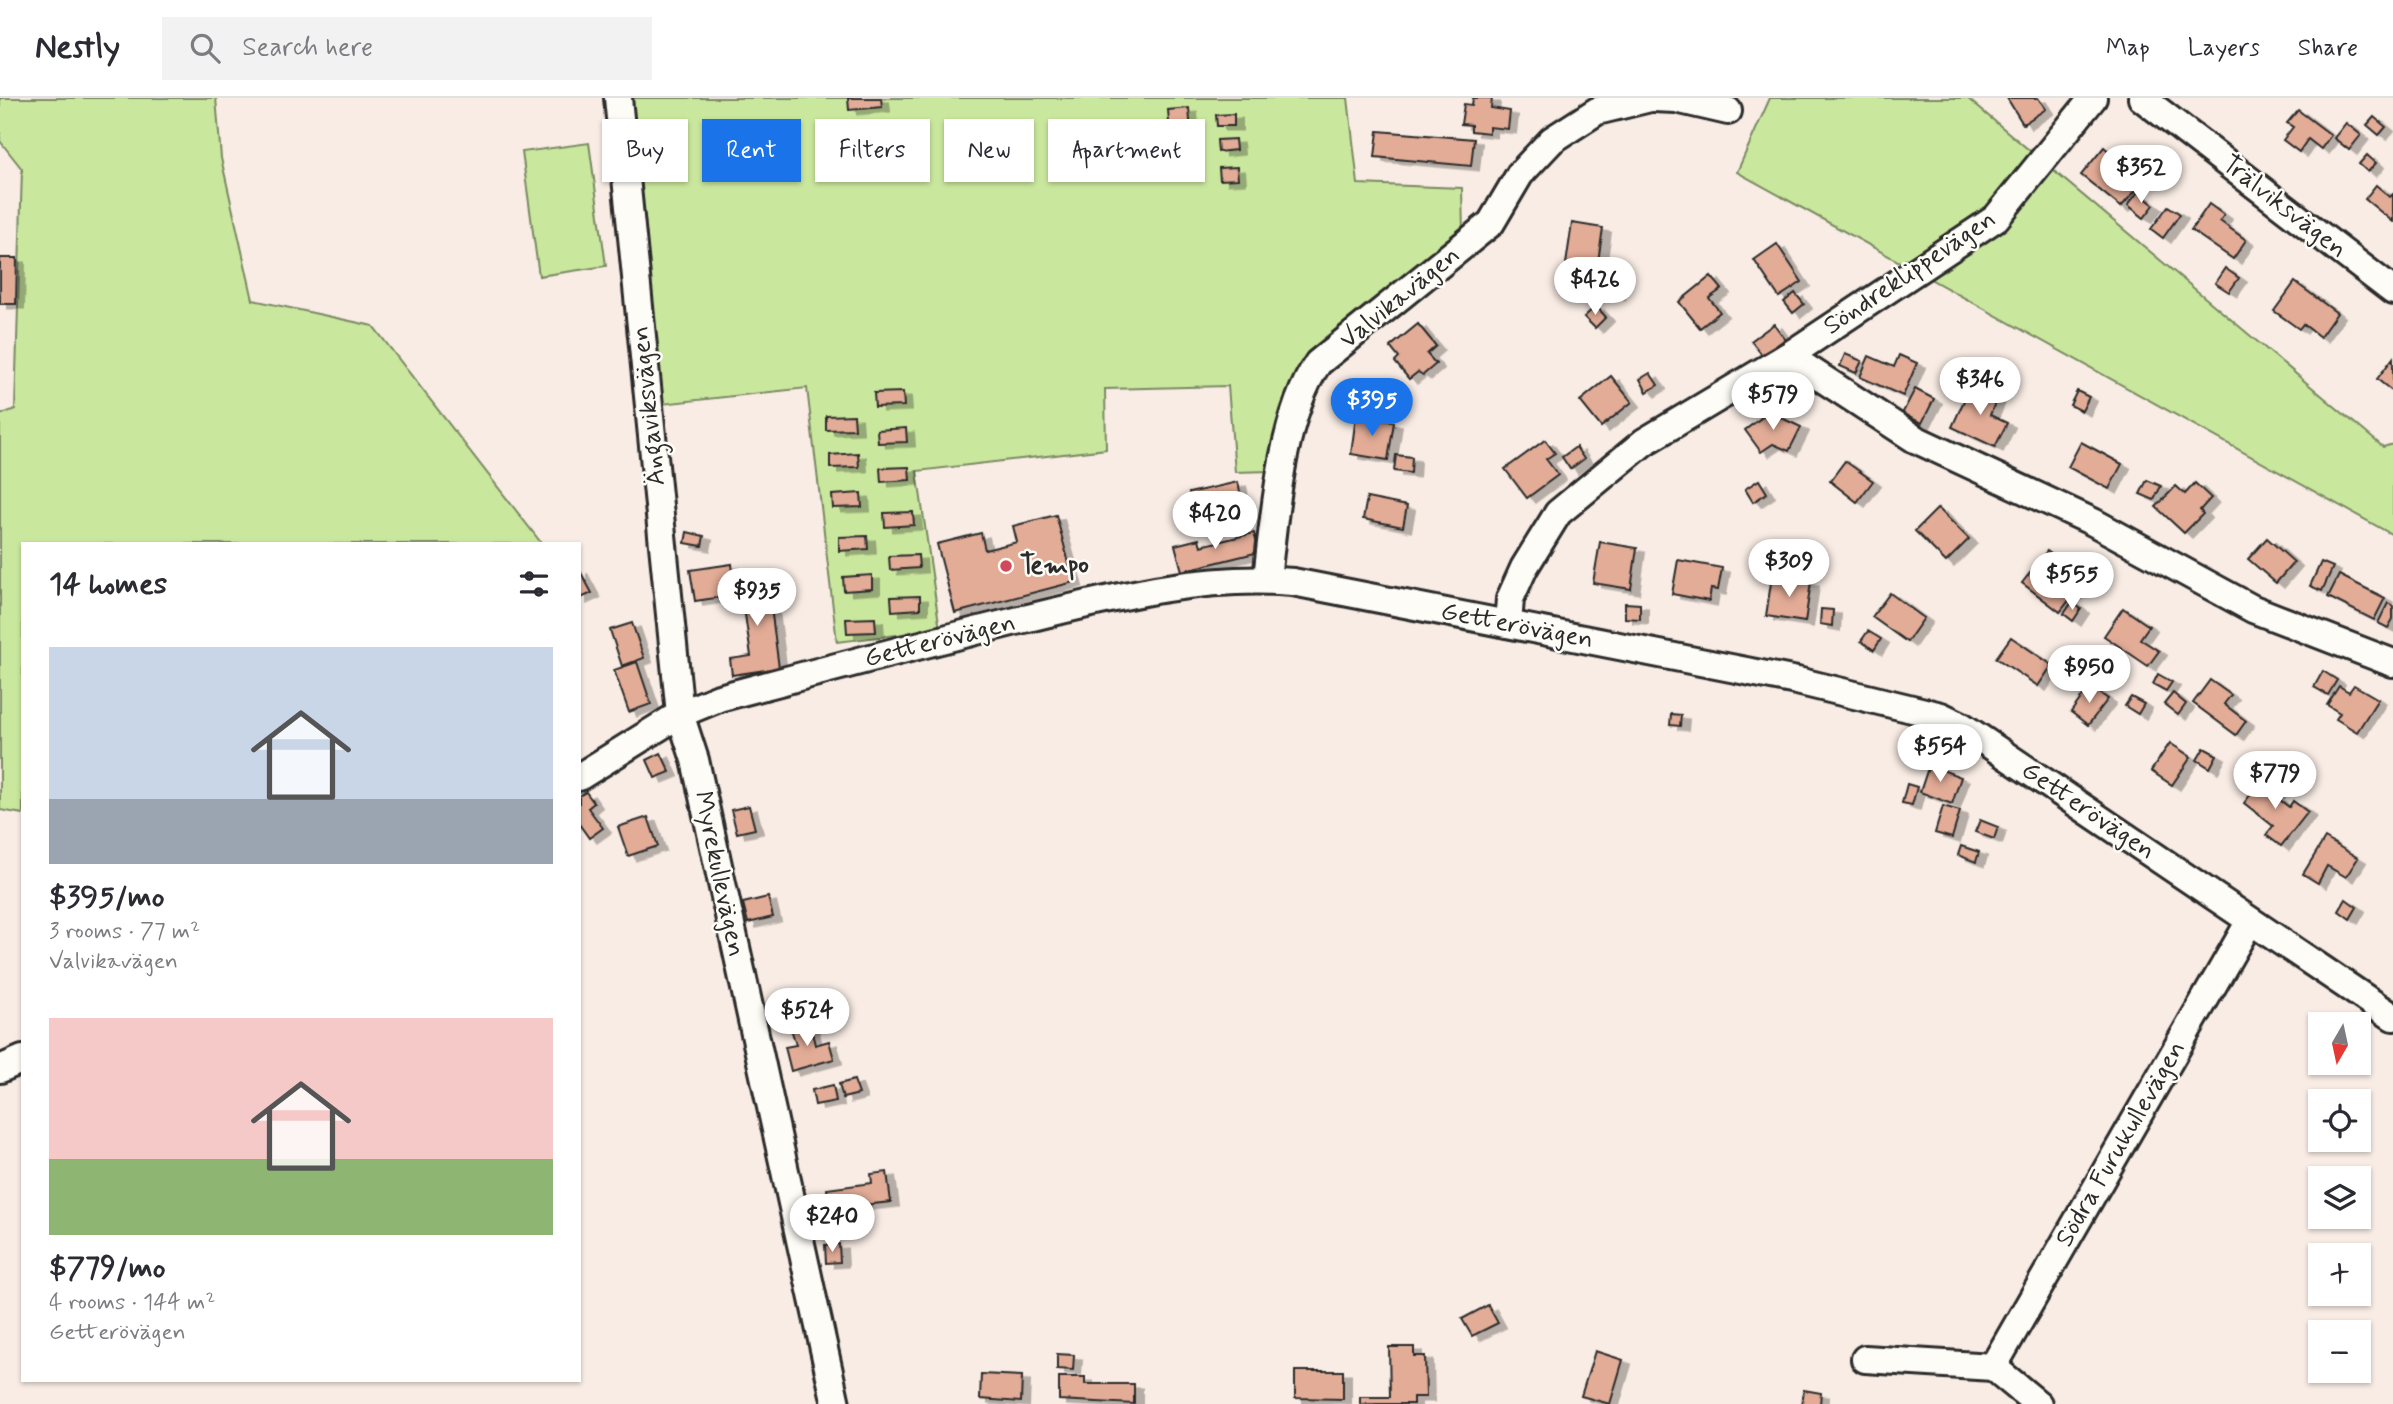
<!DOCTYPE html>
<meta charset="utf-8">
<style>
body{margin:0;font-family:Mynerve,sans-serif;background:#f2f2f3;color:#2b2b33;height:100vh;display:flex;flex-direction:column;font-size:26px;white-space:nowrap}
*{box-sizing:border-box;margin:0}
p{font-size:23px;color:#7c7c81}
.icon{flex:none;width:38px;height:38px;fill:none;stroke:currentColor;stroke-width:2;stroke-linecap:round;stroke-linejoin:round}
.map{position:relative;flex:1;overflow:hidden}
.side{position:absolute;left:21px;top:444px;width:560px;height:840px;display:flex;flex-direction:column;background:#fff;border-radius:0px;box-shadow:0 2px 5px #0004}
.side>*{flex:none}
.top-card{position:absolute;left:602px;top:21px;width:665px;height:63px;display:flex;gap:14px}
.needle{width:46px;rotate:189deg}
.controls{position:absolute;left:2308px;top:914px;display:grid;gap:14px}
.controls a{display:grid;place-items:center;width:63px;height:63px;border-radius:0px;background:#fff;box-shadow:0 2px 5px #0004;font-size:35px}
.price{position:absolute;translate:-50% -60px;padding:0 16px;border-radius:24px;background:#fff;color:#222;font-size:23px;line-height:46px;filter:drop-shadow(0 2px 4px #0008)}
.price::after{content:'';position:absolute;left:50%;top:42px;width:21px;height:16px;margin-left:-10px;background:inherit;clip-path:polygon(0 0,100% 0,50% 100%)}
.price.current{background:#1a73e8;color:#fff}
ul{padding:0;list-style:none}
li{display:grid;align-content:center;gap:14px;height:371px;padding:0 28px}
li span{display:grid;place-items:center;height:217px;border-radius:0px;color:#555}
li>.icon{margin-inline-start:auto}
span .icon{width:126px;height:126px;fill:#fffc;stroke-width:1}
li b{font-size:30px}
h2{display:flex;justify-content:space-between;align-items:center;height:84px;padding:0 28px;font-size:30px}
.pill{padding:0 24px;border-radius:0px;background:#fff;box-shadow:0 2px 5px #0004;font-size:24px;line-height:63px}
.pill.current{background:#1a73e8;color:#fff}
header{display:flex;align-items:center;gap:42px;box-sizing:border-box;height:98px;padding:0 35px;background:#fff;border-bottom:2px solid #e1e1e2}
header strong{font-size:33px}
nav{display:flex;gap:38px;margin-inline-start:auto;font-size:24px}
.search{width:490px;height:63px;background:#f2f2f3;display:flex;align-items:center;gap:18px;box-sizing:border-box;padding:0 24px;border-radius:0px;color:#7c7c81;font-size:26px}
.map>svg:first-child{display:block}
.green{fill:#cae79e;stroke:#7a8964;stroke-width:2}
.building{fill:#e2ac97;stroke:#2b2b2b;stroke-width:2;filter:url(#shadow)}
.lines{fill:none;stroke-linecap:round;stroke-linejoin:round}
.minor-casing{stroke:#2b2b2b;stroke-width:32}
.minor{stroke:#fdfcf7;stroke-width:26}
.poi-dot{fill:#d1495b;stroke:#fdfcf7;stroke-width:2.5}
.labels{text-anchor:middle;dominant-baseline:central;stroke-width:5;stroke-linejoin:round;paint-order:stroke}
.street-label{font-size:26px;fill:#2b2b2b;stroke:#fdfcf7}
.poi-label{font-size:26px;font-weight:bold;fill:#2b2b2b;stroke:#fdfcf7;text-anchor:start}
</style>
<header>
<strong>Nestly</strong>
<div class="search"><svg class="icon" aria-label="search" viewBox="0 0 24 24"><circle cx="10" cy="10" r="6"/><path d="M15 15l6 6"/></svg>Search here</div>
<nav><a>Map</a><a>Layers</a><a>Share</a></nav>
</header>
<div class="map">
<svg width="2393" height="1306" viewBox="0 0 2393 1306">
<defs>
<filter id="shadow"><feDropShadow dx="8" dy="4.5" stdDeviation="0" flood-color="#0004"/></filter>
</defs>
<rect width="100%" height="100%" fill="#f8ece4"/>
<filter id="ink" filterUnits="userSpaceOnUse"><feTurbulence type="fractalNoise" baseFrequency=".0143" numOctaves="2"/><feDisplacementMap in="SourceGraphic" scale="14" xChannelSelector="R" yChannelSelector="G"/><feConvolveMatrix kernelMatrix="1 2 1 2 8 2 1 2 1" color-interpolation-filters="sRGB"/></filter>
<g filter="url(#ink)">
<g class="green">
<polygon points="0,0 216,0 221,60 253,202 373,228 542,446 23,446 23,716 0,712 0,317 15,311 22,71 0,43"/>
<polygon points="630,0 1348,0 1358,86 1462,90 1463,137 1313,252 1271,373 1235,374 1228,288 1105,291 1106,351 917,373 940,532 837,544 807,290 662,306"/>
<polygon points="1770,0 1967,0 2383,349 2393,346 2393,437 1737,74"/>
<polygon points="589,45 606,168 539,178 522,54"/>
</g>
<g class="building">
<polygon points="848,0 881,0 882,9 849,12"/>
<polygon points="1473,0 1492,0 1491,10 1510,13 1508,31 1489,29 1489,35 1471,33 1471,27 1461,26 1464,6 1472,7"/>
<polygon points="2007,0 2038,0 2046,11 2023,26"/>
<polygon points="1189,10 1191,35 1170,37 1168,12"/>
<polygon points="2298,12 2331,37 2321,51 2308,41 2299,54 2283,42 2293,29 2287,25"/>
<polygon points="1234,16 1234,28 1217,28 1216,17"/>
<polygon points="2374,19 2386,29 2379,37 2367,27"/>
<polygon points="2346,25 2361,37 2349,52 2334,40"/>
<polygon points="1378,33 1474,41 1471,68 1375,59"/>
<polygon points="1235,41 1236,52 1218,54 1217,42"/>
<polygon points="2104,49 2144,83 2121,109 2081,77"/>
<polygon points="2367,57 2376,65 2368,74 2359,66"/>
<polygon points="1237,69 1238,81 1220,82 1219,70"/>
<polygon points="2376,87 2390,99 2393,96 2393,124 2365,101"/>
<polygon points="2138,94 2154,107 2144,120 2128,107"/>
<polygon points="2209,106 2224,117 2220,123 2246,142 2233,161 2191,132"/>
<polygon points="2168,108 2180,116 2163,140 2151,131"/>
<polygon points="1572,125 1603,130 1596,177 1565,173"/>
<polygon points="1777,146 1802,184 1779,199 1754,162"/>
<polygon points="0,160 17,160 16,206 0,206"/>
<polygon points="2225,170 2239,180 2229,194 2215,185"/>
<polygon points="1604,173 1620,175 1617,197 1602,196"/>
<polygon points="1711,178 1722,191 1709,200 1720,214 1700,230 1679,204"/>
<polygon points="2295,184 2337,215 2320,239 2303,226 2299,231 2274,213"/>
<polygon points="1795,195 1804,206 1793,215 1784,204"/>
<polygon points="1596,208 1606,219 1595,230 1584,219"/>
<polygon points="1418,226 1436,248 1427,256 1436,266 1423,277 1418,274 1409,281 1395,264 1399,260 1390,249"/>
<polygon points="1774,226 1785,241 1763,258 1751,243"/>
<polygon points="1845,256 1862,263 1856,275 1840,268"/>
<polygon points="1899,257 1917,265 1903,298 1860,279 1869,258 1894,269"/>
<polygon points="2393,260 2393,294 2377,281"/>
<polygon points="1650,275 1658,287 1647,294 1640,281"/>
<polygon points="1611,278 1632,304 1601,329 1580,303"/>
<polygon points="1971,287 1997,300 1990,317 2007,325 1995,349 1952,329"/>
<polygon points="1915,291 1934,301 1922,325 1902,316"/>
<polygon points="2077,293 2089,299 2082,313 2070,307"/>
<polygon points="903,294 904,308 875,309 874,295"/>
<polygon points="1769,314 1801,329 1789,353 1773,346 1761,354 1745,332"/>
<polygon points="854,317 855,331 826,332 826,318"/>
<polygon points="1356,318 1394,324 1388,362 1351,356"/>
<polygon points="906,330 907,344 878,345 877,332"/>
<polygon points="1545,342 1555,355 1546,361 1558,377 1527,400 1505,371"/>
<polygon points="2081,344 2122,366 2109,391 2068,369"/>
<polygon points="1576,349 1584,361 1570,371 1562,359"/>
<polygon points="858,355 859,369 830,370 830,357"/>
<polygon points="1396,357 1412,359 1411,375 1394,373"/>
<polygon points="1845,363 1873,383 1857,404 1830,383"/>
<polygon points="909,369 910,382 881,384 880,370"/>
<polygon points="1759,382 1767,395 1753,404 1745,391"/>
<polygon points="2147,382 2161,388 2154,402 2140,396"/>
<polygon points="1238,384 1244,415 1196,426 1189,395"/>
<polygon points="2195,385 2211,400 2200,412 2203,416 2184,435 2156,409 2176,388 2185,396"/>
<polygon points="861,395 862,409 833,410 832,397"/>
<polygon points="1367,400 1407,408 1403,429 1363,421"/>
<polygon points="1938,410 1969,441 1946,464 1915,433"/>
<polygon points="913,414 914,427 885,429 884,415"/>
<polygon points="1056,417 1074,484 955,515 937,446 981,435 985,452 1017,444 1013,428"/>
<polygon points="687,434 704,438 702,448 685,445"/>
<polygon points="1254,435 1259,454 1182,473 1175,447 1199,441 1201,448"/>
<polygon points="867,438 868,451 839,453 839,439"/>
<polygon points="2267,440 2294,464 2276,485 2248,461"/>
<polygon points="1600,444 1637,450 1631,491 1593,485"/>
<polygon points="2047,453 2068,469 2063,475 2080,488 2060,514 2022,485"/>
<polygon points="918,457 919,470 890,472 889,458"/>
<polygon points="1678,462 1722,470 1718,492 1711,491 1709,503 1672,496"/>
<polygon points="2321,464 2333,469 2322,493 2310,488"/>
<polygon points="732,466 736,497 695,503 690,472"/>
<polygon points="579,471 592,495 579,501"/>
<polygon points="872,477 872,491 844,493 843,479"/>
<polygon points="2339,477 2385,500 2374,522 2328,499"/>
<polygon points="1772,478 1811,484 1805,524 1766,518"/>
<polygon points="767,479 779,570 732,577 730,561 751,558 742,496 736,497 734,484"/>
<polygon points="1890,495 1924,520 1907,544 1872,519"/>
<polygon points="920,498 920,511 892,513 891,499"/>
<polygon points="2072,504 2081,511 2073,523 2064,516"/>
<polygon points="1625,505 1640,506 1640,521 1625,520"/>
<polygon points="2388,505 2393,508 2393,521 2388,530 2378,525"/>
<polygon points="2123,510 2149,528 2140,541 2159,553 2148,568 2104,538"/>
<polygon points="1821,511 1833,512 1832,528 1820,526"/>
<polygon points="875,520 876,534 847,535 846,521"/>
<polygon points="632,525 644,560 622,568 610,532"/>
<polygon points="1868,533 1881,541 1874,552 1861,543"/>
<polygon points="2011,539 2052,567 2038,588 1996,560"/>
<polygon points="637,564 651,606 629,614 614,572"/>
<polygon points="2323,573 2337,582 2328,597 2314,589"/>
<polygon points="2158,576 2172,584 2166,593 2153,586"/>
<polygon points="2210,582 2231,597 2224,606 2246,623 2236,637 2193,605"/>
<polygon points="2354,587 2378,601 2357,634 2336,621 2340,615 2327,607 2339,588 2349,594"/>
<polygon points="2090,588 2108,601 2088,627 2071,614"/>
<polygon points="2173,595 2186,606 2178,617 2164,606"/>
<polygon points="2131,599 2144,606 2138,616 2125,608"/>
<polygon points="1671,616 1681,617 1680,628 1670,627"/>
<polygon points="2170,645 2191,659 2172,687 2151,673"/>
<polygon points="2204,650 2217,657 2210,670 2197,662"/>
<polygon points="661,655 670,674 655,680 647,662"/>
<polygon points="1929,667 1961,679 1952,706 1920,694"/>
<polygon points="2265,678 2280,690 2275,698 2289,709 2293,703 2308,714 2281,748 2266,737 2273,728 2244,705"/>
<polygon points="1907,686 1917,689 1912,707 1902,705"/>
<polygon points="586,694 594,705 588,710 603,730 589,740 579,726 579,698"/>
<polygon points="749,708 755,731 737,735 731,712"/>
<polygon points="1943,708 1960,713 1952,740 1935,735"/>
<polygon points="648,719 658,748 628,758 618,729"/>
<polygon points="1980,722 1998,729 1994,741 1975,734"/>
<polygon points="2325,740 2358,760 2346,779 2327,768 2318,785 2303,776"/>
<polygon points="1961,748 1979,754 1976,764 1958,757"/>
<polygon points="768,799 773,819 748,825 743,805"/>
<polygon points="2346,801 2357,809 2350,821 2339,813"/>
<polygon points="809,922 815,947 829,943 834,961 791,973 785,949 796,947 790,927"/>
<polygon points="854,982 859,996 843,1000 839,986"/>
<polygon points="833,987 836,1003 815,1007 812,992"/>
<polygon points="887,1074 891,1104 845,1109 846,1117 831,1119 827,1091 872,1085 871,1076"/>
<polygon points="839,1146 840,1164 826,1165 825,1147"/>
<polygon points="1488,1207 1498,1225 1472,1238 1462,1221"/>
<polygon points="1389,1249 1414,1249 1414,1258 1425,1258 1426,1299 1413,1299 1413,1306 1360,1306 1360,1299 1390,1299"/>
<polygon points="1595,1253 1623,1262 1610,1306 1581,1298"/>
<polygon points="1057,1256 1074,1257 1073,1272 1057,1271"/>
<polygon points="1295,1273 1343,1273 1343,1301 1295,1300"/>
<polygon points="981,1276 1022,1278 1021,1304 980,1301"/>
<polygon points="1059,1279 1085,1279 1085,1286 1134,1286 1134,1306 1059,1302"/>
<polygon points="1804,1292 1821,1295 1820,1306 1802,1306"/>
</g>
<g class="lines">
<g class="minor-casing">
<g id="minor">
<polyline points="618,0 680,616 695,662 836,1306"/>
<polyline points="1653,0 1676,1 1728,13"/>
<polyline points="2142,0 2393,193"/>
<polyline points="1788,258 1915,341 2093,424 2253,511 2393,565"/>
<path d="M1267,481c7,-62 15,-164 51,-216l173,-140 29,-49 32,-34 45,-29 53,-13"/>
<polyline points="1508,526 1510,501 1524,470 1558,415 1644,344 1788,258 1996,120 2093,0"/>
<path d="M579,679l101,-63 39,-16c102,-27 203,-54 305,-79 88,-21 178,-45 269,-37l504,99 144,35 21,10 431,291"/>
<polyline points="0,971 23,961"/>
<polyline points="1865,1261 1993,1269 2038,1306"/>
<polyline points="1993,1269 2250,823"/>
</g>
</g>
<use href="#minor" class="minor"/>
</g>
</g>
<circle class="poi-dot" cx="1006" cy="468" r="7"/>
<g class="labels">
<g class="street-label">
<text transform="translate(2284 109) rotate(38)">Trälviksvägen</text>
<text transform="translate(1910 175) rotate(-34)">Söndreklippevägen</text>
<text transform="translate(1400 200) rotate(-39)">Valvikavägen</text>
<text transform="translate(649 308) rotate(-96)">Ängaviksvägen</text>
<text transform="translate(1517 528) rotate(11)">Getterövägen</text>
<text transform="translate(940 543) rotate(-14)">Getterövägen</text>
<text transform="translate(2088 713) rotate(34)">Getterövägen</text>
<text transform="translate(719 776) rotate(78)">Myrekullevägen</text>
<text transform="translate(2121 1046) rotate(-60)">Södra Furukullevägen</text>
</g>
<g class="poi-label">
<text x="1020" y="468">Tempo</text>
</g>
</g>
</svg>
<div class="controls">
<a><svg class="needle" viewBox="-14 -14 28 28"><path d="M0-13l5 13h-10z" fill="#e53935"/><path d="M0 13l5-13h-10z" fill="#7c7c81"/></svg></a>
<a><svg class="icon" aria-label="locate" viewBox="0 0 24 24"><circle cx="12" cy="12" r="6"/><path d="M12 2v4M12 18v4M2 12h4M18 12h4"/></svg></a>
<a><svg class="icon" aria-label="layers" viewBox="0 0 24 24"><path d="M12 4l9 5-9 5-9-5zM3 14l9 5 9-5"/></svg></a>
<a>+</a>
<a>−</a>
</div>
<b class="price" style="left:2141px;top:107px">$352</b>
<b class="price" style="left:1595px;top:219px">$426</b>
<b class="price" style="left:1980px;top:319px">$346</b>
<b class="price" style="left:1773px;top:334px">$579</b>
<b class="price current" style="left:1372px;top:340px">$395</b>
<b class="price" style="left:1215px;top:453px">$420</b>
<b class="price" style="left:1789px;top:501px">$309</b>
<b class="price" style="left:2072px;top:514px">$555</b>
<b class="price" style="left:757px;top:530px">$935</b>
<b class="price" style="left:2089px;top:607px">$950</b>
<b class="price" style="left:1940px;top:686px">$554</b>
<b class="price" style="left:2275px;top:713px">$779</b>
<b class="price" style="left:807px;top:950px">$524</b>
<b class="price" style="left:832px;top:1156px">$240</b>
<div class="top-card">
<a class="pill">Buy</a>
<a class="pill current">Rent</a>
<a class="pill">Filters</a>
<a class="pill">New</a>
<a class="pill">Apartment</a>
</div>
<section class="side">
<h2>14 homes<svg class="icon" aria-label="filters" viewBox="0 0 24 24"><path d="M4 7h16M4 17h16"/><circle cx="9" cy="7" r="2"/><circle cx="15" cy="17" r="2"/></svg></h2>
<ul>
<li><span style="background:linear-gradient(#c9d6e8 70%,#9aa5b1 0)"><svg class="icon" aria-label="home" viewBox="0 0 24 24"><path d="M3 11l9-7 9 7M6 9v11h12V9"/></svg></span><div><b>$395/mo</b><p>3 rooms · 77 m²</p><p>Valvikavägen</p></div></li>
<li><span style="background:linear-gradient(#f6c9c9 65%,#8fb573 0)"><svg class="icon" aria-label="home" viewBox="0 0 24 24"><path d="M3 11l9-7 9 7M6 9v11h12V9"/></svg></span><div><b>$779/mo</b><p>4 rooms · 144 m²</p><p>Getterövägen</p></div></li>
</ul>
</section>
</div>
